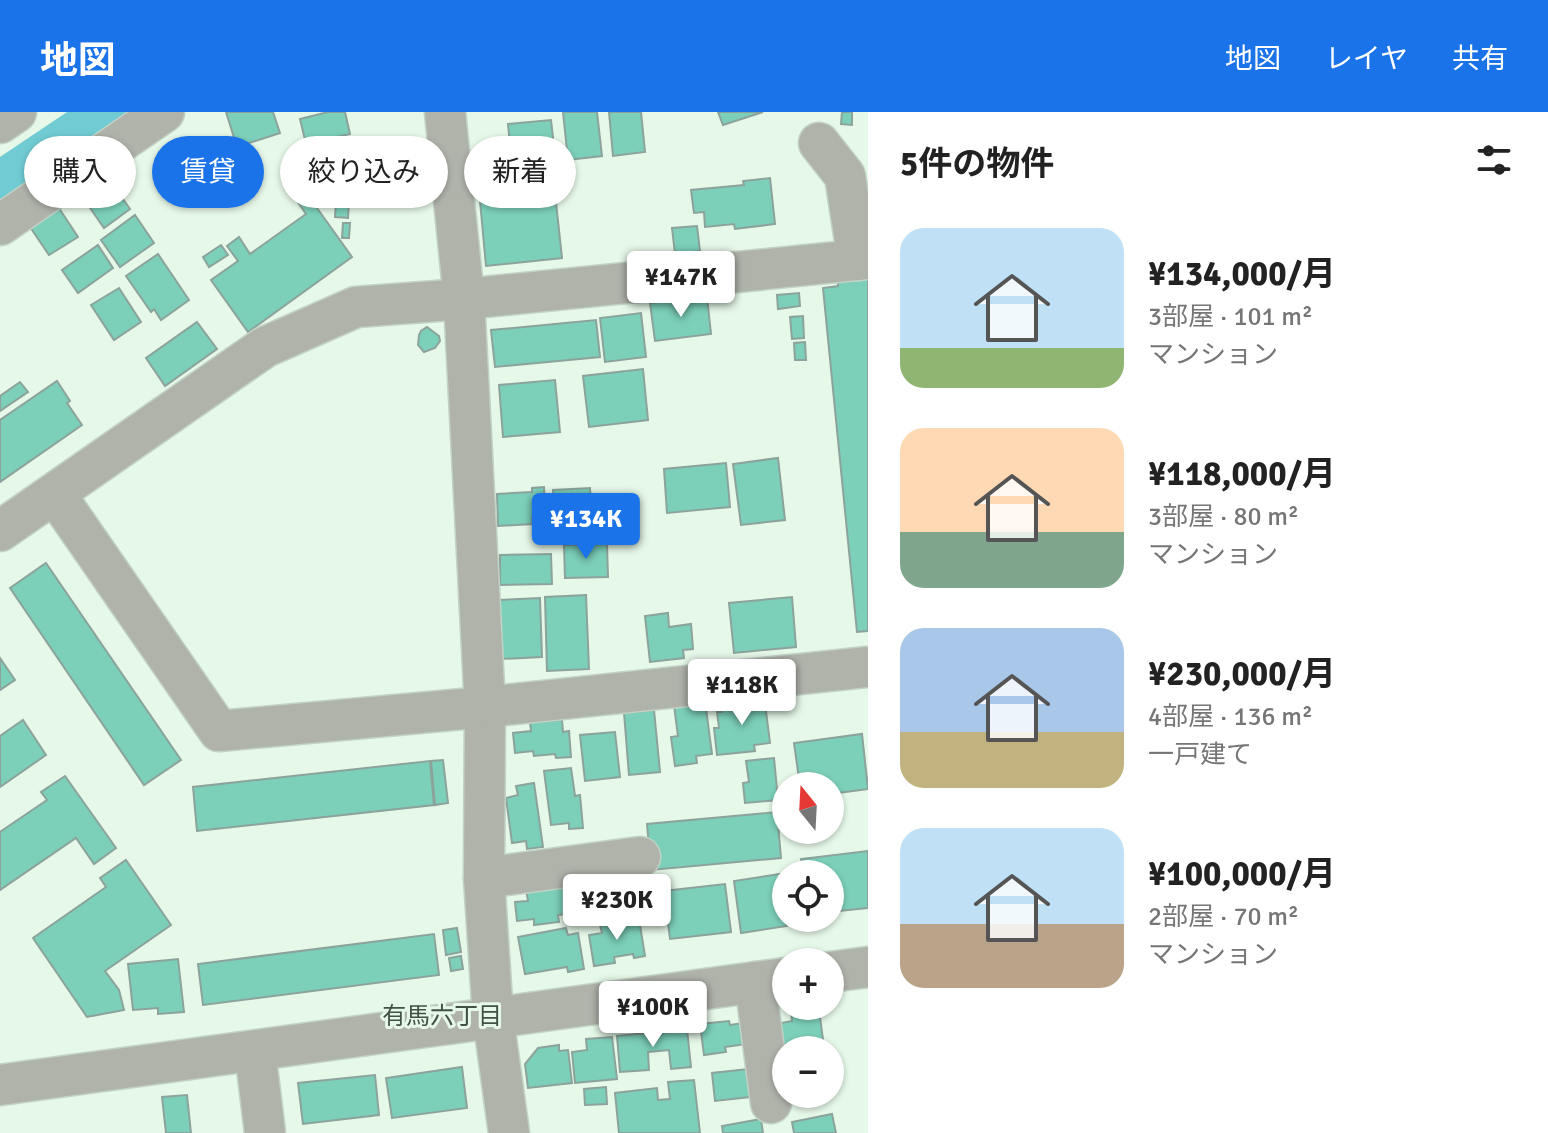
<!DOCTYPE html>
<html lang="ja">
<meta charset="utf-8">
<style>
body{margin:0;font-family:Signika,"Noto Sans JP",sans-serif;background:#f6f6f6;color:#222;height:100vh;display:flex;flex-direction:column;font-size:30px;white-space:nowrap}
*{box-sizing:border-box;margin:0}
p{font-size:26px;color:#767676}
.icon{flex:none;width:44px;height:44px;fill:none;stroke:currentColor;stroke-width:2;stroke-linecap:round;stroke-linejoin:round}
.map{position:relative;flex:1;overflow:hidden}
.side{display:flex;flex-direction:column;background:#fff;width:680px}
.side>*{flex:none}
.hud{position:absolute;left:24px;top:24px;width:724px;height:72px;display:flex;gap:16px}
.needle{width:52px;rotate:342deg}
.controls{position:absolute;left:772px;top:660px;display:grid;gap:16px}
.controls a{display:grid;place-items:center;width:72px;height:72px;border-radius:50%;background:#fff;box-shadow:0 2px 6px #0004;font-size:40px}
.price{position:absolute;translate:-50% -68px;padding:0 18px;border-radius:8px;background:#fff;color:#222;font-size:26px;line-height:52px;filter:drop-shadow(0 2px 4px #0008)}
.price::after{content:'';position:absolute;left:50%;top:48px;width:24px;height:18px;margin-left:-12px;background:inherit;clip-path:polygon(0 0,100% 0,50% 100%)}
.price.on{background:#1a73e8;color:#fff}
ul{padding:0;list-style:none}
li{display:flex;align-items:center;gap:24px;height:200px;padding:0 32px}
li span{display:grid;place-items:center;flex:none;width:224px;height:160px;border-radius:24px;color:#555}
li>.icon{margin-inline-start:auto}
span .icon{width:96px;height:96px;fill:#fffc;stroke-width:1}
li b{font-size:34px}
h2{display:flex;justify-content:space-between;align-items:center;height:96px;padding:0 32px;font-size:34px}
.pill{padding:0 28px;border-radius:36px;background:#fff;box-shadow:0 2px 6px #0004;font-size:28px;line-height:72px}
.pill.on{background:#1a73e8;color:#fff}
header{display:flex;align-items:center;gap:48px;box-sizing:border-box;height:112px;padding:0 40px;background:#1a73e8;color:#fff}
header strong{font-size:38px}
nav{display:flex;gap:44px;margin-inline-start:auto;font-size:28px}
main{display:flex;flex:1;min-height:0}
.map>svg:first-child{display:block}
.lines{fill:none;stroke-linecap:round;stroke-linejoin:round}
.river{stroke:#70cbd3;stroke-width:60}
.building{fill:#7cd0ba;stroke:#8ba39b;stroke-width:2}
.minor-casing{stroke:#c2d2c4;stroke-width:43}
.minor{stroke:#b0b3aa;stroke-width:40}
.labels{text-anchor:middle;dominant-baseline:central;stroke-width:6;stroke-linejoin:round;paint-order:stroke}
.neighbourhood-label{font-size:24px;fill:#425143;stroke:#e6f8e8}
</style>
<header>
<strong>地図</strong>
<nav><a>地図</a><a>レイヤ</a><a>共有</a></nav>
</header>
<main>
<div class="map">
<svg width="868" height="1021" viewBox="0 0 868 1021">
<rect width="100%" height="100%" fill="#e6f8e8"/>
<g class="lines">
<polyline class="river" points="0,81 121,0"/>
</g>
<g class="building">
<polygon points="226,0 273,0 280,21 237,35"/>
<polygon points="328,0 345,0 350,22 306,32 300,7"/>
<polygon points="563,0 597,0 602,44 568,48"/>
<polygon points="609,0 641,0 645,40 613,44"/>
<polygon points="718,0 763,0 723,13"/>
<polygon points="842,0 852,0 852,13 841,12"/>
<polygon points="551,8 557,61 513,65 508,12"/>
<polygon points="101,56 130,97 104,116 75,74"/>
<polygon points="505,66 505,82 473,84 472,68"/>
<polygon points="770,66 775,112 735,117 734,112 705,115 704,100 694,101 691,78 744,73 743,69"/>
<polygon points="555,81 562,146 486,154 480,89"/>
<polygon points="307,82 352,145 248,220 211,168 238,149 227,134 239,125 250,142 306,102 297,89"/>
<polygon points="336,89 349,89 348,106 335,105"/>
<polygon points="55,90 78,125 49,143 26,109"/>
<polygon points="135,103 154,131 120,155 101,128"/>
<polygon points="343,111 350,111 349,126 342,126"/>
<polygon points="697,114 700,139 675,142 672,116"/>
<polygon points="98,133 113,156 78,181 62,158"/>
<polygon points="221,133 228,143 209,155 203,145"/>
<polygon points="158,142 189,188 161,208 154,197 151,200 126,164"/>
<polygon points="868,164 868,519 857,520 823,176 838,174 838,167"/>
<polygon points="119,176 141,210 114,228 91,193"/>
<polygon points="799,181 800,194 778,197 777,183"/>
<polygon points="707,185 711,222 655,229 650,191"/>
<polygon points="641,201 646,245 605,250 600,206"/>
<polygon points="803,204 804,226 792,227 790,205"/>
<polygon points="596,208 600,245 495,255 491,218"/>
<polygon points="197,210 217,237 165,274 146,246"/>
<polygon points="427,215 439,224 440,229 435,236 424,240 418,233 419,223 421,219"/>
<polygon points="805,230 806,248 795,248 794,231"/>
<polygon points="643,257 648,308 589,315 583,264"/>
<polygon points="555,268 560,320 503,325 499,273"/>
<polygon points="57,269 70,289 67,291 82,313 0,370 0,308"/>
<polygon points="20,270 28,280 0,299 0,284"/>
<polygon points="778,346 785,408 741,413 733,352"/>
<polygon points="726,351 730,395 667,401 664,357"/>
<polygon points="544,375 545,405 532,406 533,412 498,414 497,382 532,380 532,376"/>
<polygon points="590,376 592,405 554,406 553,378"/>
<polygon points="607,432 608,465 565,466 564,433"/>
<polygon points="551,442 552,472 500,473 500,443"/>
<polygon points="46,451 181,648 144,673 10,476"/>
<polygon points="586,483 589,557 547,559 545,485"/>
<polygon points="792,485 796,535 734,541 729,491"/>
<polygon points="540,486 542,545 501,547 499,488"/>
<polygon points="668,501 669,515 691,512 693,537 683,538 684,546 650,550 645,504"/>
<polygon points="0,546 15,568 0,578"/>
<polygon points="764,583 770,631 754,633 755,639 717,643 714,616 719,616 717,600 722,600 721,595 742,592 741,586"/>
<polygon points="705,589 712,642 696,644 697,651 675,654 671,625 678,624 674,593"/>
<polygon points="654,598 660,660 629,663 624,601"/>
<polygon points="23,608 46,643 0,675 0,624"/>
<polygon points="562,608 563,620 569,619 571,645 556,646 555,642 534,644 533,639 515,641 513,621 531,619 530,610"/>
<polygon points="615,620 620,665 585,669 580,623"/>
<polygon points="862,622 868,677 830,682 830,674 800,674 794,631"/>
<polygon points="774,646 778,688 745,691 743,671 749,670 746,649"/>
<polygon points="443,648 448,691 435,693 431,649"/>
<polygon points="430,649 434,693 197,719 193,675"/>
<polygon points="571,656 575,684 580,683 583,716 569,717 569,711 551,713 544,659"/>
<polygon points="65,664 116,736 94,752 76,726 0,778 0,720 47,688 41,680"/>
<polygon points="534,671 543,735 527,737 526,729 512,731 506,686 518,683 516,674"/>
<polygon points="777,700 781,746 651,758 647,712"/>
<polygon points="868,739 868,796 830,800 830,762 803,762 801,747"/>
<polygon points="126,748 171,813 105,859 119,878 124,898 87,905 33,826 106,775 100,766"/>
<polygon points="780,762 787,814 741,821 734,769"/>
<polygon points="643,765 644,773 650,772 652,792 635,794 636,799 597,803 595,780 609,778 608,768"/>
<polygon points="573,771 577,801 558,803 559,810 534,813 534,807 517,809 515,790 528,789 526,777"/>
<polygon points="725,772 731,820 670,827 664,779"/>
<polygon points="639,807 645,844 634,846 633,842 614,845 615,851 594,854 589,823 602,821 600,813"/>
<polygon points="457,816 461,840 446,843 443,818"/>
<polygon points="566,816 568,823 578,821 584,857 568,860 567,855 525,862 518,825"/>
<polygon points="434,822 439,863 203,893 198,852"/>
<polygon points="461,844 463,857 451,859 449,846"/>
<polygon points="178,847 184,900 158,902 158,896 133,898 128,852"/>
<polygon points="819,897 823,928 783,933 781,911 792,909 791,900"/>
<polygon points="729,909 730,913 744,911 747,932 725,935 726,940 704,943 700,912"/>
<polygon points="687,917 691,955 671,957 669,938 648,940 649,958 620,960 617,924"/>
<polygon points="612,925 617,967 575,971 572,940 587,938 586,927"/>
<polygon points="559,933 559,939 568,938 572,971 528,976 525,952 538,936"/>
<polygon points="462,955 467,996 392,1006 386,966"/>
<polygon points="748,957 750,985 715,989 712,961"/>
<polygon points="375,963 379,1003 303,1012 298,971"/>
<polygon points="694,968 700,1021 619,1021 615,981 657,976 658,988 670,987 668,970"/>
<polygon points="606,975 607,992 585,993 584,977"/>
<polygon points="187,983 191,1021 166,1021 162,985"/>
<polygon points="832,1002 836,1021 794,1021 792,1010"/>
<polygon points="761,1007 763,1021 723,1021 722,1014"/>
</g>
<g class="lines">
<g class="minor-casing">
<g id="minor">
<polyline points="445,0 464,187 485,595 484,766 493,905 509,1021"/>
<polyline points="0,11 16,0"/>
<polyline points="819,31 845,64 858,148"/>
<polyline points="0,113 164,0"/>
<polyline points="55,382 219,619 485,595 868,555"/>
<polyline points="0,419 265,235 356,195 464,187 868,147"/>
<polyline points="484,766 640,745"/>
<polyline points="830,860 868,855"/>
<polyline points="755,870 771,991"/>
<polyline points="255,939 265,1021"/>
<polyline points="0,973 786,866"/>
</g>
</g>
<use href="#minor" class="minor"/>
</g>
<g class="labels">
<g class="neighbourhood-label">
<text x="442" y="904">有馬六丁目</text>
</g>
</g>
</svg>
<div class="controls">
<a><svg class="needle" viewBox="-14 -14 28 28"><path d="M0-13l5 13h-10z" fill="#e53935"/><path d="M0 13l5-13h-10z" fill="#767676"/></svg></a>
<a><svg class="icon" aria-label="locate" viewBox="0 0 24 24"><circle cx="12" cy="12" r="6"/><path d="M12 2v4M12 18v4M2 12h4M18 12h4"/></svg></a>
<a>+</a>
<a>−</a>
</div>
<b class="price" style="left:681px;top:207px">¥147K</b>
<b class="price on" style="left:586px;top:449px">¥134K</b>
<b class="price" style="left:742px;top:615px">¥118K</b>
<b class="price" style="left:617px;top:830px">¥230K</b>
<b class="price" style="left:653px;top:937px">¥100K</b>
<div class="hud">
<a class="pill">購入</a>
<a class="pill on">賃貸</a>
<a class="pill">絞り込み</a>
<a class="pill">新着</a>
</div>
</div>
<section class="side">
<h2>5件の物件<svg class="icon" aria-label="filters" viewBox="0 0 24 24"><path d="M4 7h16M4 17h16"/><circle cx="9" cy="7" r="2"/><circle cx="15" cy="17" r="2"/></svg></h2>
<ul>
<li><span style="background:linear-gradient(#bfe0f5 75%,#8fb573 0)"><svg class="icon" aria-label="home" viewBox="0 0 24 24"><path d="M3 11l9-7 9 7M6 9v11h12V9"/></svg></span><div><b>¥134,000/月</b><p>3部屋 · 101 m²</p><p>マンション</p></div></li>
<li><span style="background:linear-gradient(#ffd9b3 65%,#7fa58c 0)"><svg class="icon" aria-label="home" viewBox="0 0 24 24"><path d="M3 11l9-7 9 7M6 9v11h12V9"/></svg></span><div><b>¥118,000/月</b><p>3部屋 · 80 m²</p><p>マンション</p></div></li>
<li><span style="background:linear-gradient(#a9c7e8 65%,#c2b280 0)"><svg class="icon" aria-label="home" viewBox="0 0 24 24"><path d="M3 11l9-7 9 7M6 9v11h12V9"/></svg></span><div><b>¥230,000/月</b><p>4部屋 · 136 m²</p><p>一戸建て</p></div></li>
<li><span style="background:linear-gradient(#bfe0f5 60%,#b9a48a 0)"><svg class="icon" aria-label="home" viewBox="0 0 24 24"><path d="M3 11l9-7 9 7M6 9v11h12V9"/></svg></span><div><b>¥100,000/月</b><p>2部屋 · 70 m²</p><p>マンション</p></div></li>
</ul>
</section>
</main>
